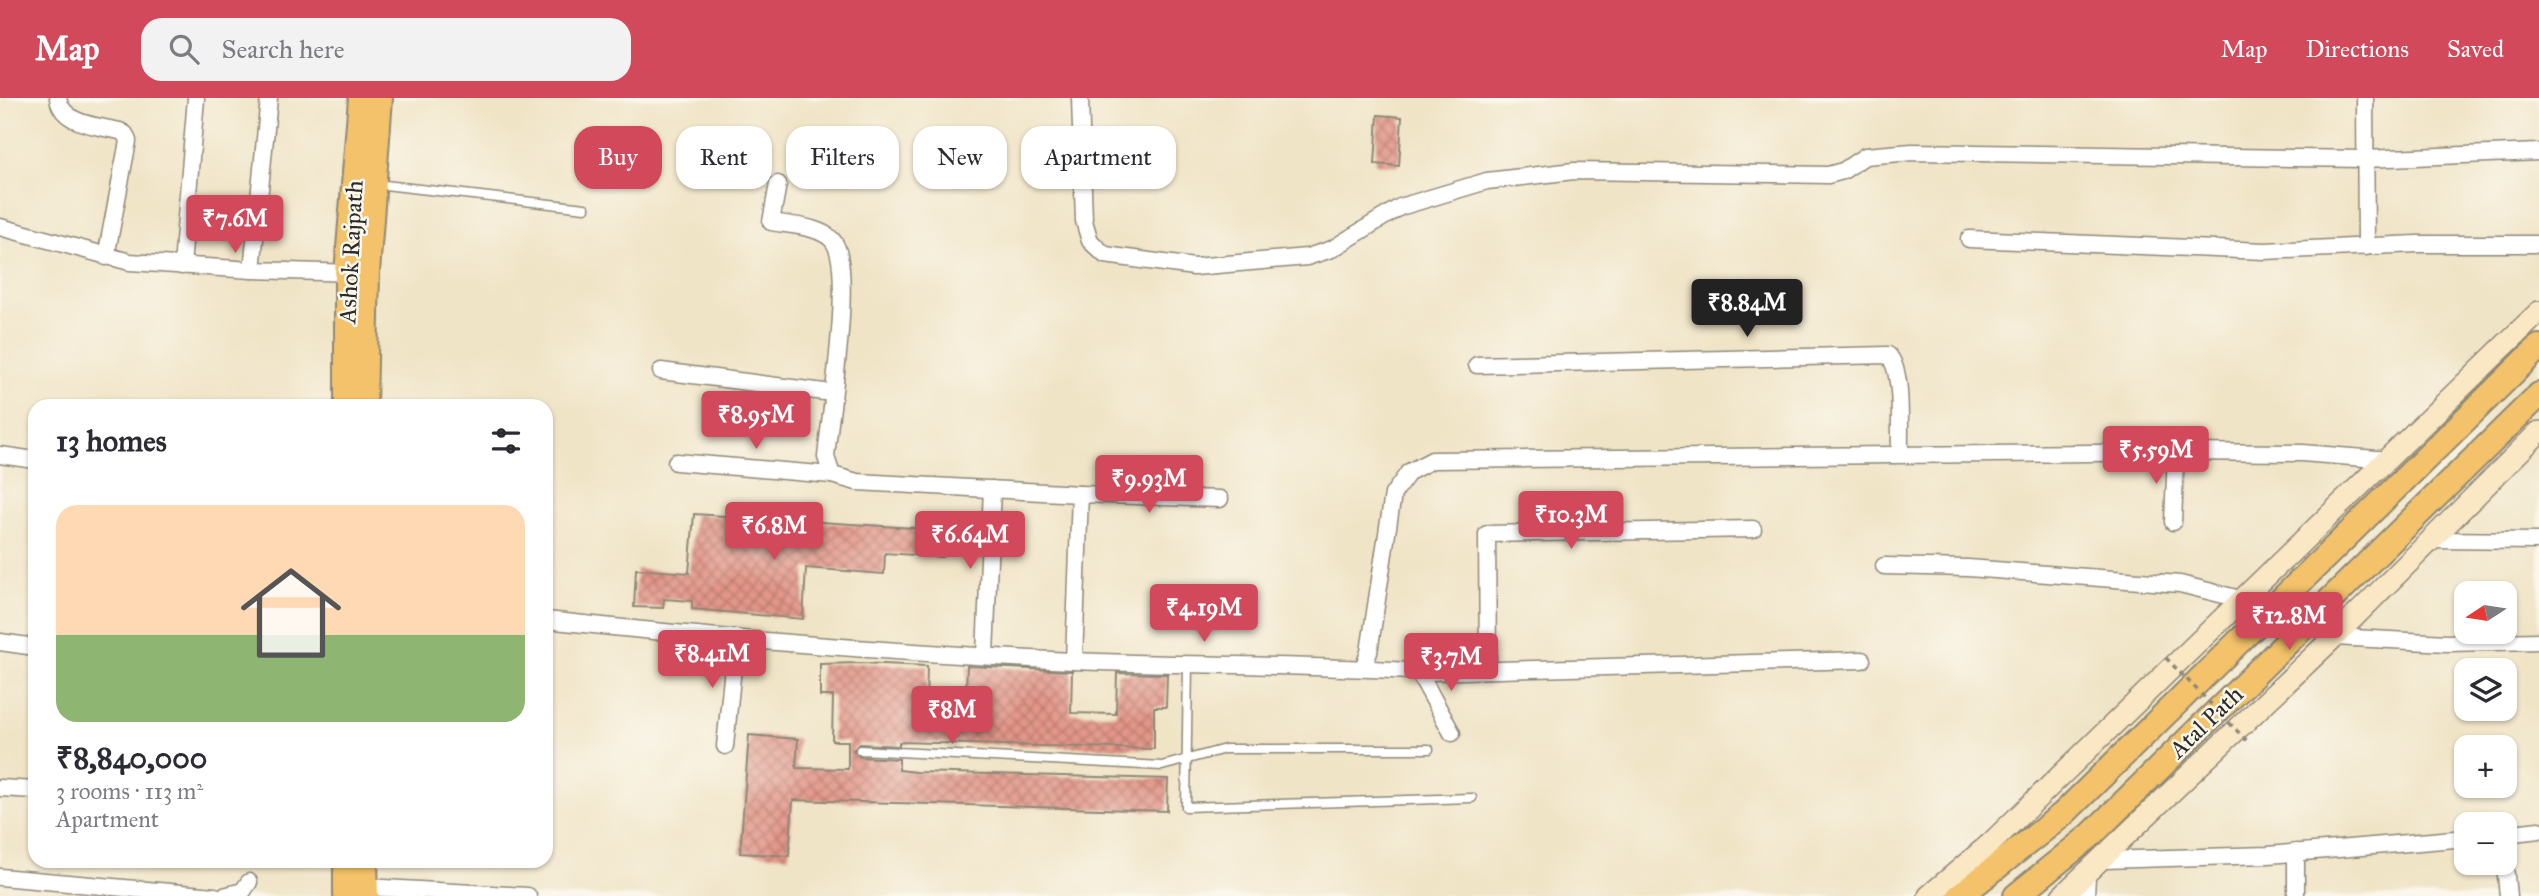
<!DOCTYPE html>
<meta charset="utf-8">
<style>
body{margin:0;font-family:"IM FELL Great Primer",serif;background:#f2f2f3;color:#2b2b33;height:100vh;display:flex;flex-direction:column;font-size:26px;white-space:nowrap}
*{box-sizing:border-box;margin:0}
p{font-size:23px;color:#7c7c81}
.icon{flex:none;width:38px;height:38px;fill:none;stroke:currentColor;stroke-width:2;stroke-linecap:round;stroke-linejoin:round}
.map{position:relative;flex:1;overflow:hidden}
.details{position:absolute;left:28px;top:301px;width:525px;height:469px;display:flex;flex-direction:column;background:#fff;border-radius:21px;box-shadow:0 2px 5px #0004}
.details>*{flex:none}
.guide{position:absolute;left:574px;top:28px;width:665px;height:63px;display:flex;gap:14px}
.needle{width:46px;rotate:258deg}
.controls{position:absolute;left:2454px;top:483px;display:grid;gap:14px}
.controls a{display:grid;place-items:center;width:63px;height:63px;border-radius:14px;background:#fff;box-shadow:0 2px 5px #0004;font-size:35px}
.price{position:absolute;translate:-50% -60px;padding:0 16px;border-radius:7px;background:#d1495b;color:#fff;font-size:23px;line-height:46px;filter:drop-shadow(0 2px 4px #0008)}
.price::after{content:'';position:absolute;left:50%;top:42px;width:21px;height:16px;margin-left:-10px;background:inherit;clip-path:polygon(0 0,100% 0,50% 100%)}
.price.active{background:#222;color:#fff}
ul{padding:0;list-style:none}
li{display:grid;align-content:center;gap:14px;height:371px;padding:0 28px}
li+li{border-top:2px solid #e1e1e2}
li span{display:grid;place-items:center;height:217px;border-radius:21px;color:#555}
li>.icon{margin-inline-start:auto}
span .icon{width:126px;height:126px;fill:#fffc;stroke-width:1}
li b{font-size:30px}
h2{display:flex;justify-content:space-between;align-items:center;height:84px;padding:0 28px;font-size:30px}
.pill{padding:0 24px;border-radius:21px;background:#fff;box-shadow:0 2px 5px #0004;font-size:24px;line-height:63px}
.pill.active{background:#d1495b;color:#fff}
header{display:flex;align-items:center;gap:42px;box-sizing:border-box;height:98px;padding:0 35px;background:#d1495b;color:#fff}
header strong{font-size:33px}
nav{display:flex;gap:38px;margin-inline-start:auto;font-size:24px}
.search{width:490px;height:63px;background:#f2f2f3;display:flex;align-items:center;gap:18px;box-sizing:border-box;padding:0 24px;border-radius:21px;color:#7c7c81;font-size:26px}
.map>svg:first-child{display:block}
.building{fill:url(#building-cross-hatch)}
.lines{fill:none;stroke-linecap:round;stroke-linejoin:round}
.lane-casing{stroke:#8e8878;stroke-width:11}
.street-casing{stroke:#8e8878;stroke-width:19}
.secondary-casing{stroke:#8e8878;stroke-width:24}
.primary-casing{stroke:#8e8878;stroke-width:28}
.lane{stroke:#fff;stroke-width:8}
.street{stroke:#fff;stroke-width:16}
.secondary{stroke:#fae7c3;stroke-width:21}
.primary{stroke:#f3c26a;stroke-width:24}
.path-bridge{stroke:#8e8878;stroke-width:3.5;stroke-dasharray:5 5;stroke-linecap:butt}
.labels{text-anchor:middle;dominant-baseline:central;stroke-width:5;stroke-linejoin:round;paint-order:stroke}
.street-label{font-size:24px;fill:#2b2b2b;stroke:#fbf7ec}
</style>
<header>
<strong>Map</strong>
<div class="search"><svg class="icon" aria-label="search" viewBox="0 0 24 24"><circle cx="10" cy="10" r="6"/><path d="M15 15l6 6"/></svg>Search here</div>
<nav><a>Map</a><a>Directions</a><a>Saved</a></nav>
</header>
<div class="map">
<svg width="2539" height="798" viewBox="0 0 2539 798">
<defs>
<pattern id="building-cross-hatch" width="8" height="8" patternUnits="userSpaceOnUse" patternTransform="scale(1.75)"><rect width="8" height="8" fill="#e39789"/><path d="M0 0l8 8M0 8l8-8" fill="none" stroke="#b87b70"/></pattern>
</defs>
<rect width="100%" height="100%" fill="#fbf7ec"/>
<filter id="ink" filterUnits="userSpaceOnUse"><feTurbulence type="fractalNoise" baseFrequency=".0143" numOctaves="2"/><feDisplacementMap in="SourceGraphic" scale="14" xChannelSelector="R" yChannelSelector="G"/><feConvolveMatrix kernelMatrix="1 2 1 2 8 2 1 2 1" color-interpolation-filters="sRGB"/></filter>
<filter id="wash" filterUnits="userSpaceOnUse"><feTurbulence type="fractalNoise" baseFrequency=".00686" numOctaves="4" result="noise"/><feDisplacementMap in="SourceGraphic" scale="28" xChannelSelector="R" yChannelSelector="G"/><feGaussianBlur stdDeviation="1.57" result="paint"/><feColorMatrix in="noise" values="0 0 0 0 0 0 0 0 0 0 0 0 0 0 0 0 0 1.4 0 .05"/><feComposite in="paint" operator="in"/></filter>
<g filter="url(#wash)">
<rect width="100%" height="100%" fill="#f0e4c6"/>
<g id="blocks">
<g class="building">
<polygon points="1378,17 1402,19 1399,68 1375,66"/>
<polygon points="694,416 944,432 942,459 885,455 884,476 806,470 803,521 692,511 692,503 664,501 663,510 634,509 636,471 689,475"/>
<polygon points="860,565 927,568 926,612 936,614 965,614 967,568 1072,573 1071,615 1116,616 1117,575 1167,576 1166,609 1154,609 1154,651 899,644 899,648 860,646 853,652 860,659 899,661 899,672 916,674 1168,681 1167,713 793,702 789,758 740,755 749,637 798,641 796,670 848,671 848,643 832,643 833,598 820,598 820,566"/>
</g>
</g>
</g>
<g filter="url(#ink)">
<use href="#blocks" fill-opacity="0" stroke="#8e8878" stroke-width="2"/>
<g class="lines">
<g class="lane-casing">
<g id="lane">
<polyline points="376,86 585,110"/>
<polyline points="1188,564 1186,709 1472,700"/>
<polyline points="860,652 1162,668 1225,651 1429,651"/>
</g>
</g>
<g class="street-casing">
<g id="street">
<path d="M58,0c4,27 41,28 62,33l5,3 3,7 -22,116"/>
<polyline points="269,0 252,172 356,175"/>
<polyline points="1080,0 1084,123 1090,143 1105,157 1194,169 1307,159 1332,151 1400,109 1487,83 1574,73 1828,77 1843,73 1865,58 1912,54 2364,61 2539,54"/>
<polyline points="2365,0 2366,149"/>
<path d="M778,86l-7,38c17,3 54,4 64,22 18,31 -5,171 -9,213l6,18 25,7 223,12 -6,167"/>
<polyline points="0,129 130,164 252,172"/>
<polyline points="1969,141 2265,153 2417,146 2539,146"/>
<polyline points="182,168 196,0"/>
<path d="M1477,267l411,-10c16,16 11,74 12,98"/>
<polyline points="661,273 832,295"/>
<polyline points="0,357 35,362"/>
<polyline points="676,364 832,377"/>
<polyline points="1080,396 1220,401"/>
<polyline points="2173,424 2176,354"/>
<polyline points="2429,442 2539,443"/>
<polyline points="1884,468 1968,470 2180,486 2240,501"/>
<path d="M546,522c175,19 352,33 527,41 119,5 237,3 355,11l434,-12"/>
<polyline points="2334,539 2447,545 2539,543"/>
<polyline points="0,544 35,549"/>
<polyline points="985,557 992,391"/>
<polyline points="1364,568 1369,554 1393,396 1409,374 1432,362 2176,354 2302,355 2389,362"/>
<polyline points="1488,572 1487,436 1753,431"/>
<polyline points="1418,573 1452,635"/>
<polyline points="725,648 736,540"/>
<polyline points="0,690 35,692"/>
<polyline points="2504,736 2539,732"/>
<polyline points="2504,758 2508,798"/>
<polyline points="2104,762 2268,757 2466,740"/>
<polyline points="0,779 215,798"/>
<polyline points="366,789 528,798"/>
<polyline points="224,798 243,793 249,784"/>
<polyline points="2086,798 2087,777"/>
<polyline points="2296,798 2296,754"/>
</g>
</g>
<g class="secondary-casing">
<g id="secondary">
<polyline points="1929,798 1990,746 2539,214"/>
<polyline points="2062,798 2334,539 2539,334"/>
</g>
</g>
<g class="primary-casing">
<g id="primary">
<polyline points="347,308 347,175 361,0"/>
<polyline points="364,308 367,175 380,0"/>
<polyline points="346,763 346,798"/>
<polyline points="365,763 366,798"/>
<polyline points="1960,798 2063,716 2539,249"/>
<polyline points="2016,798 2091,737 2539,297"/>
</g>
</g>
<use href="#lane" class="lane"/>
<use href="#street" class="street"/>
<use href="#secondary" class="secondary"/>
<use href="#primary" class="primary"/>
<polyline class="path-bridge" points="2166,560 2249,645"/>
</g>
</g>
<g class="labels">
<g class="street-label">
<text transform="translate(351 154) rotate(-87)">Ashok Rajpath</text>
<text transform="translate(2206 624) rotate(-44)">Atal Path</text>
</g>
</g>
</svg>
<div class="controls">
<a><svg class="needle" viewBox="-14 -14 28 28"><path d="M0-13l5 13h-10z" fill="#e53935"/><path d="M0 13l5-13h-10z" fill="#7c7c81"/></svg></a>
<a><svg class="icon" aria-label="layers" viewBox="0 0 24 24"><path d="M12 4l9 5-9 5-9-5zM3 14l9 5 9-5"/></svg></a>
<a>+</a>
<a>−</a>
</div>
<b class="price" style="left:235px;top:157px">₹7.6M</b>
<b class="price active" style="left:1747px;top:241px">₹8.84M</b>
<b class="price" style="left:756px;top:353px">₹8.95M</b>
<b class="price" style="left:2156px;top:388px">₹5.59M</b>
<b class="price" style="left:1149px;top:417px">₹9.93M</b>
<b class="price" style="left:1571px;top:453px">₹10.3M</b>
<b class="price" style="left:774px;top:464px">₹6.8M</b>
<b class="price" style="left:970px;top:473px">₹6.64M</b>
<b class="price" style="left:1204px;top:546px">₹4.19M</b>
<b class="price" style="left:2289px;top:554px">₹12.8M</b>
<b class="price" style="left:712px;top:592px">₹8.41M</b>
<b class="price" style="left:1451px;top:595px">₹3.7M</b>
<b class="price" style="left:952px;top:648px">₹8M</b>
<div class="guide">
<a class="pill active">Buy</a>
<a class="pill">Rent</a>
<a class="pill">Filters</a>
<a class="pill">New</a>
<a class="pill">Apartment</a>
</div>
<section class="details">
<h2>13 homes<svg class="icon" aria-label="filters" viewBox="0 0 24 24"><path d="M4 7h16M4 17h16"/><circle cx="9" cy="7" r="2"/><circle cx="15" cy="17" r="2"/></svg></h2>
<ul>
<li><span style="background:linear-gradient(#ffd9b3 60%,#8fb573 0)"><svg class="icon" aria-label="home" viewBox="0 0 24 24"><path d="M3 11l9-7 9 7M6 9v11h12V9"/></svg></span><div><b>₹8,840,000</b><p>3 rooms · 113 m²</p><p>Apartment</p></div></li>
</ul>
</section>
</div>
